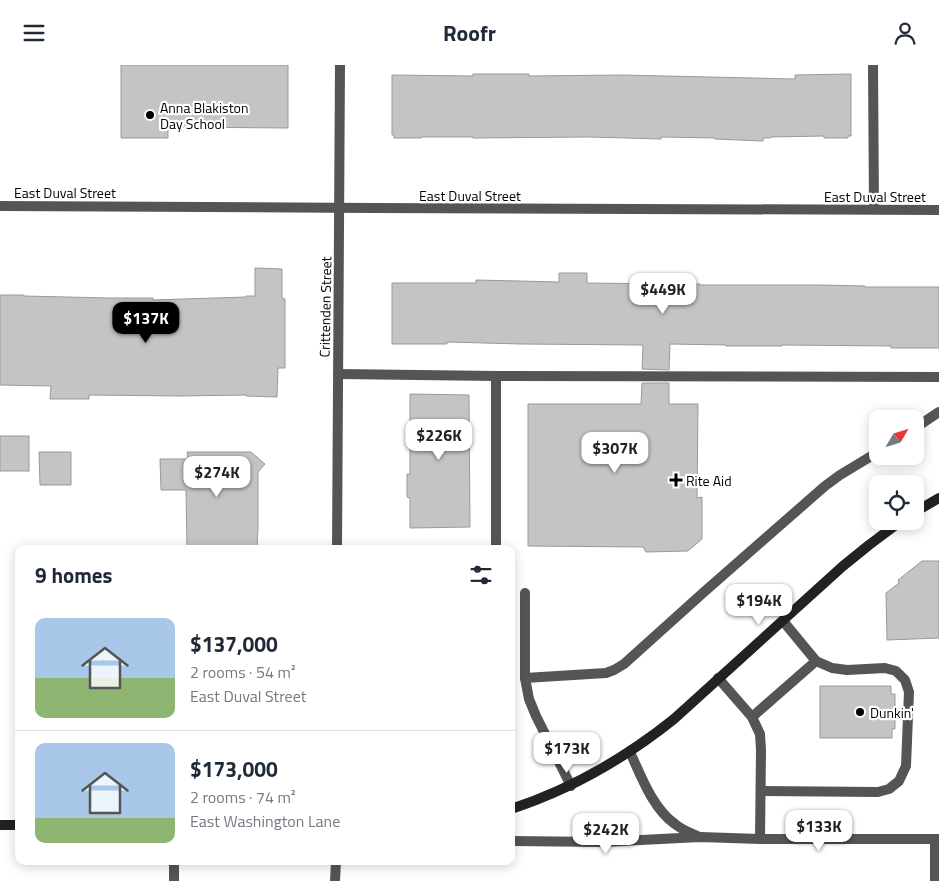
<!DOCTYPE html>
<meta charset="utf-8">
<style>
body{margin:0;font-family:"Titillium Web",sans-serif;background:#f6f6f7;color:#1f2937;height:100vh;display:flex;flex-direction:column;font-size:19px;white-space:nowrap}
*{box-sizing:border-box;margin:0}
p{font-size:16px;color:#747a83}
.icon{flex:none;width:28px;height:28px;fill:none;stroke:currentColor;stroke-width:2;stroke-linecap:round;stroke-linejoin:round}
.map{position:relative;flex:1;overflow:hidden}
.sheet{position:absolute;left:15px;top:480px;width:500px;height:320px;display:flex;flex-direction:column;background:#fff;border-radius:10px;box-shadow:0 2px 12px #0003}
.sheet>*{flex:none}
.needle{width:32px;rotate:52deg}
.controls{position:absolute;left:869px;top:345px;display:grid;gap:10px}
.controls a{display:grid;place-items:center;width:55px;height:55px;border-radius:10px;background:#fff;box-shadow:0 2px 12px #0003;font-size:25px}
.price{position:absolute;translate:-50% -42px;padding:0 11px;border-radius:10px;background:#fff;color:#222;font-size:16px;line-height:32px;filter:drop-shadow(0 1px 2px #0008)}
.price::after{content:'';position:absolute;left:50%;top:30px;width:15px;height:11px;margin-left:-8px;background:inherit;clip-path:polygon(0 0,100% 0,50% 100%)}
.price.selected{background:#000;color:#fff}
ul{padding:0;list-style:none}
li{display:flex;align-items:center;gap:15px;height:125px;padding:0 20px}
li+li{border-top:1px solid #e0e1e3}
li span{display:grid;place-items:center;flex:none;width:140px;height:100px;border-radius:10px;color:#555}
li>.icon{margin-inline-start:auto}
span .icon{width:60px;height:60px;fill:#fffc;stroke-width:1}
li b{font-size:21px}
h2{display:flex;justify-content:space-between;align-items:center;height:60px;padding:0 20px;font-size:21px}
header{display:flex;justify-content:space-between;align-items:center;height:65px;padding:0 20px;background:#fff;font-size:22px;font-weight:700}
.map>svg:first-child{display:block}
.building{fill:#c4c4c4;stroke:#999}
.lines{fill:none;stroke-linecap:round;stroke-linejoin:round}
.lane{stroke:#555;stroke-width:10}
.street{stroke:#555;stroke-width:10}
.secondary{stroke:#222;stroke-width:10}
.poi-dot{fill:#000;stroke:#fff;stroke-width:2}
.labels{text-anchor:middle;dominant-baseline:central;stroke-width:4.5;stroke-linejoin:round;paint-order:stroke}
.poi-label{font-size:14px;fill:#000;stroke:#fff;text-anchor:start}
.street-label{font-size:14px;fill:#000;stroke:#fff}
</style>
<header><svg class="icon" aria-label="menu" viewBox="0 0 24 24"><path d="M4 6h16M4 12h16M4 18h16"/></svg>Roofr<svg class="icon" aria-label="person" viewBox="0 0 24 24"><circle cx="12" cy="8" r="4"/><path d="M4 21q1-7 8-7t8 7"/></svg></header>
<div class="map">
<svg width="939" height="816" viewBox="0 0 939 816">
<rect width="100%" height="100%" fill="#fff"/>
<g class="building">
<polygon points="121,0 288,0 288,63 168,62 168,73 121,73"/>
<polygon points="473,9 529,9 529,11 623,10 795,14 795,10 851,9 851,71 848,71 848,73 824,73 824,71 771,72 770,73 763,73 763,76 715,74 715,73 661,72 661,74 590,72 473,73 473,72 422,72 421,73 394,73 394,70 392,70 392,10 473,11"/>
<polygon points="255,203 282,204 282,233 285,234 285,303 278,303 277,332 246,331 246,330 180,331 89,330 89,334 50,334 51,321 0,320 0,230 24,230 24,231 109,233 153,233 153,235 246,232 246,231 255,231"/>
<polygon points="559,208 587,208 587,218 670,219 700,219 700,220 820,220 865,221 865,222 939,222 939,283 891,283 891,281 782,280 782,281 726,281 726,280 670,279 669,305 642,304 643,280 521,279 447,277 447,279 392,279 392,218 476,218 476,215 559,217"/>
<polygon points="642,318 669,318 669,339 698,339 697,433 702,432 702,474 688,486 646,487 643,482 528,481 528,339 641,339"/>
<polygon points="410,329 469,330 470,462 410,463 410,433 407,432 407,409 410,409"/>
<rect x="0" y="371" width="29" height="35"/>
<polygon points="39,387 71,387 71,420 40,420"/>
<polygon points="187,387 251,387 265,399 258,407 258,463 257,484 187,484 186,425 161,425 160,394 188,394"/>
<polygon points="922,496 939,496 939,573 887,575 886,528 899,518 898,515"/>
<polygon points="820,621 891,621 891,629 895,629 895,664 892,664 892,673 820,673"/>
</g>
<g class="lines">
<g class="lane">
<polyline points="873,0 874,144"/>
<polyline points="338,309 496,311 939,312"/>
<polyline points="915,363 939,347"/>
<polyline points="496,484 496,311"/>
<polyline points="525,528 525,613"/>
<polyline points="718,613 752,652 760,669 761,685 760,774"/>
<polyline points="752,652 816,596"/>
<polyline points="571,721 536,651 529,634 525,613 606,608 614,605 624,599 704,527 825,421 840,410 878,387"/>
<polyline points="761,726 878,727 889,724 899,716 906,701 909,627 905,615 896,606 885,603 847,605 832,603 816,596 783,556"/>
<polyline points="174,796 174,816"/>
<polyline points="935,816 935,774"/>
</g>
<g class="street">
<polyline points="0,141 373,143 939,145"/>
<polyline points="337,484 340,0"/>
<path d="M630,687c11,24 23,57 45,72 7,6 16,9 24,13"/>
<polyline points="511,776 602,777 700,772 760,774 939,774"/>
<polyline points="335,816 336,796"/>
</g>
<g class="secondary">
<polyline points="915,447 939,433"/>
<path d="M511,744c61,-20 113,-50 163,-90l169,-153 26,-21 32,-24"/>
<polyline points="0,760 19,760"/>
</g>
</g>
<g class="poi-dot">
<circle cx="150" cy="50" r="5"/>
<path d="M673.5 407.5h5v5h5v5h-5v5h-5v-5h-5v-5h5z"/>
<circle cx="860" cy="647" r="5"/>
</g>
<g class="labels">
<g class="poi-label">
<text x="160" y="42">Anna Blakiston<tspan x="160" dy="16">Day School</tspan></text>
<text x="686" y="415">Rite Aid</text>
<text x="870" y="647">Dunkin'</text>
</g>
<g class="street-label">
<text x="65" y="127">East Duval Street</text>
<text x="470" y="130">East Duval Street</text>
<text x="875" y="131">East Duval Street</text>
<text transform="translate(325 242) rotate(-89)">Crittenden Street</text>
</g>
</g>
</svg>
<div class="controls">
<a><svg class="needle" viewBox="-14 -14 28 28"><path d="M0-13l5 13h-10z" fill="#e53935"/><path d="M0 13l5-13h-10z" fill="#747a83"/></svg></a>
<a><svg class="icon" aria-label="locate" viewBox="0 0 24 24"><circle cx="12" cy="12" r="6"/><path d="M12 2v4M12 18v4M2 12h4M18 12h4"/></svg></a>
</div>
<b class="price" style="left:663px;top:250px">$449K</b>
<b class="price selected" style="left:146px;top:279px">$137K</b>
<b class="price" style="left:439px;top:396px">$226K</b>
<b class="price" style="left:615px;top:409px">$307K</b>
<b class="price" style="left:217px;top:433px">$274K</b>
<b class="price" style="left:759px;top:561px">$194K</b>
<b class="price" style="left:567px;top:709px">$173K</b>
<b class="price" style="left:819px;top:787px">$133K</b>
<b class="price" style="left:606px;top:790px">$242K</b>
<section class="sheet">
<h2>9 homes<svg class="icon" aria-label="filters" viewBox="0 0 24 24"><path d="M4 7h16M4 17h16"/><circle cx="9" cy="7" r="2"/><circle cx="15" cy="17" r="2"/></svg></h2>
<ul>
<li><span style="background:linear-gradient(#a9c7e8 60%,#8fb573 0)"><svg class="icon" aria-label="home" viewBox="0 0 24 24"><path d="M3 11l9-7 9 7M6 9v11h12V9"/></svg></span><div><b>$137,000</b><p>2 rooms · 54 m²</p><p>East Duval Street</p></div></li>
<li><span style="background:linear-gradient(#a9c7e8 75%,#8fb573 0)"><svg class="icon" aria-label="home" viewBox="0 0 24 24"><path d="M3 11l9-7 9 7M6 9v11h12V9"/></svg></span><div><b>$173,000</b><p>2 rooms · 74 m²</p><p>East Washington Lane</p></div></li>
</ul>
</section>
</div>
